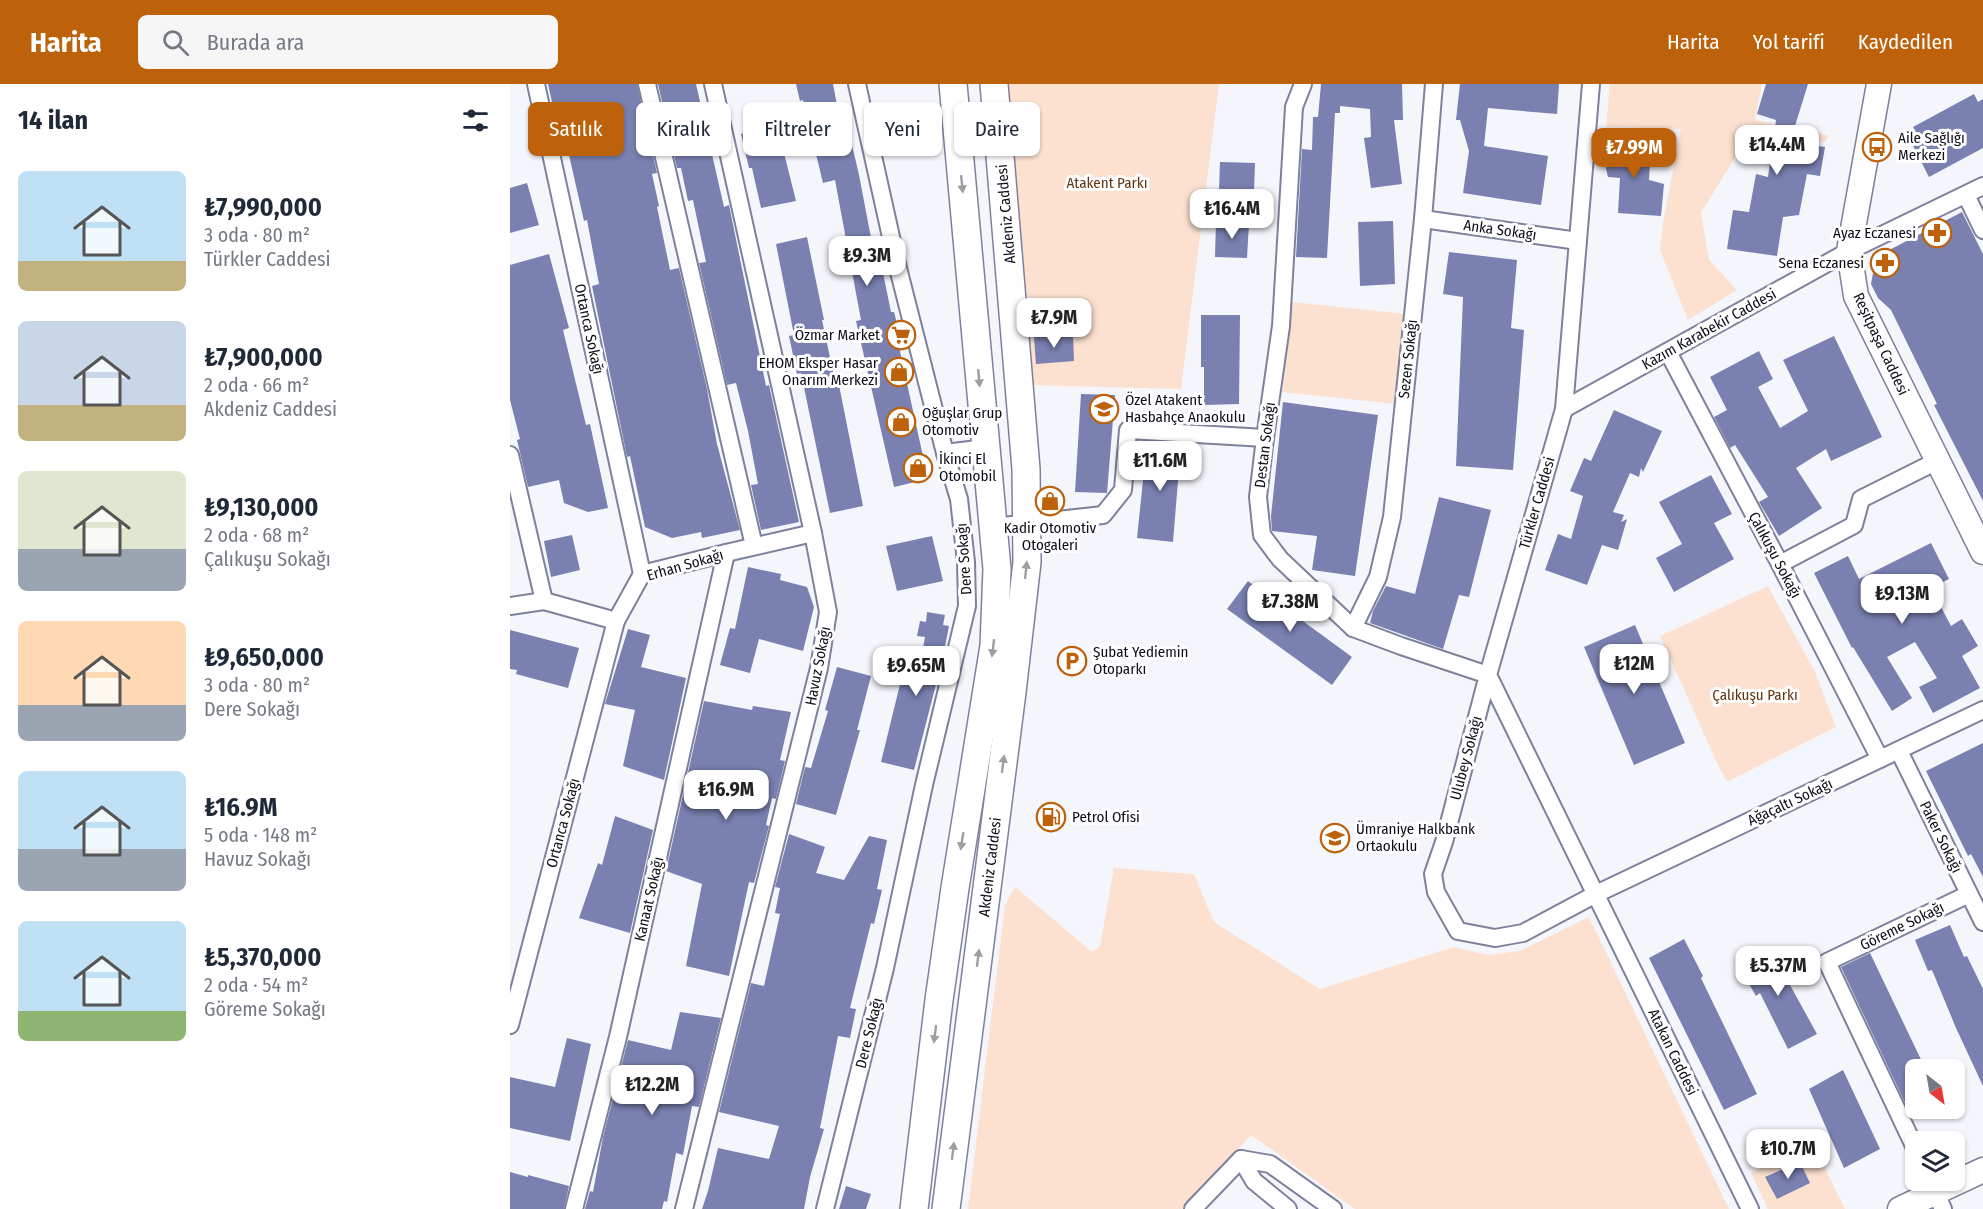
<!DOCTYPE html>
<html lang="tr">
<meta charset="utf-8">
<style>
body{margin:0;font-family:"Fira Sans Condensed",sans-serif;background:#f6f6f7;color:#1f2937;height:100vh;display:flex;flex-direction:column;font-size:22px;white-space:nowrap}
*{box-sizing:border-box;margin:0}
p{font-size:20px;color:#747a83}
.icon{flex:none;width:33px;height:33px;fill:none;stroke:currentColor;stroke-width:2;stroke-linecap:round;stroke-linejoin:round}
.map{position:relative;flex:1;overflow:hidden}
.sheet{display:flex;flex-direction:column;background:#fff;width:510px}
.sheet>*{flex:none}
.hud{position:absolute;left:18px;top:18px;width:570px;height:54px;display:flex;gap:12px}
.needle{width:39px;rotate:149deg}
.tools{position:absolute;left:1395px;top:975px;display:grid;gap:12px}
.tools a{display:grid;place-items:center;width:60px;height:60px;border-radius:9px;background:#fff;box-shadow:0 2px 4px #0004;font-size:30px}
.price{position:absolute;translate:-50% -51px;padding:0 14px;border-radius:12px;background:#fff;color:#222;font-size:20px;line-height:39px;filter:drop-shadow(0 2px 3px #0008)}
.price::after{content:'';position:absolute;left:50%;top:36px;width:18px;height:14px;margin-left:-9px;background:inherit;clip-path:polygon(0 0,100% 0,50% 100%)}
.price.selected{background:#bd610b;color:#fff}
ul{padding:0;list-style:none}
li{display:flex;align-items:center;gap:18px;height:150px;padding:0 18px}
li span{display:grid;place-items:center;flex:none;width:168px;height:120px;border-radius:9px;color:#555}
li>.icon{margin-inline-start:auto}
span .icon{width:72px;height:72px;fill:#fffc;stroke-width:1}
li b{font-size:26px}
h2{display:flex;justify-content:space-between;align-items:center;height:72px;padding:0 18px;font-size:26px}
.tag{padding:0 21px;border-radius:9px;background:#fff;box-shadow:0 2px 4px #0004;font-size:21px;line-height:54px}
.tag.selected{background:#bd610b;color:#fff}
header{display:flex;align-items:center;gap:36px;box-sizing:border-box;height:84px;padding:0 30px;background:#bd610b;color:#fff}
header strong{font-size:28px}
nav{display:flex;gap:33px;margin-inline-start:auto;font-size:21px}
.search{width:420px;height:54px;background:#f6f6f7;display:flex;align-items:center;gap:15px;box-sizing:border-box;padding:0 21px;border-radius:9px;color:#747a83;font-size:22px}
main{display:flex;flex:1;min-height:0}
.map>svg:first-child{display:block}
.green{fill:#fce1d0}
.building{fill:#7a80b0}
.lines{fill:none;stroke-linecap:round;stroke-linejoin:round}
.street-casing{stroke:#7d819c;stroke-width:20}
.secondary-casing{stroke:#7d819c;stroke-width:27}
.primary-casing{stroke:#7d819c;stroke-width:30}
.street{stroke:#fff;stroke-width:16}
.secondary{stroke:#fff;stroke-width:24}
.primary{stroke:#fff;stroke-width:27}
.oneway{fill:#9e9ea2}
.labels{text-anchor:middle;dominant-baseline:central;stroke-width:6;stroke-linejoin:round;paint-order:stroke}
.poi-label{font-size:15px;fill:#0c0d17;stroke:#fff;text-anchor:start}
.park-label{font-size:15px;fill:#633410;stroke:#fff}
.street-label{font-size:15px;fill:#0c0d17;stroke:#fff}
</style>
<header>
<strong>Harita</strong>
<div class="search"><svg class="icon" aria-label="search" viewBox="0 0 24 24"><circle cx="10" cy="10" r="6"/><path d="M15 15l6 6"/></svg>Burada ara</div>
<nav><a>Harita</a><a>Yol tarifi</a><a>Kaydedilen</a></nav>
</header>
<main>
<section class="sheet">
<h2>14 ilan<svg class="icon" aria-label="filters" viewBox="0 0 24 24"><path d="M4 7h16M4 17h16"/><circle cx="9" cy="7" r="2"/><circle cx="15" cy="17" r="2"/></svg></h2>
<ul>
<li><span style="background:linear-gradient(#bfe0f5 75%,#c2b280 0)"><svg class="icon" aria-label="home" viewBox="0 0 24 24"><path d="M3 11l9-7 9 7M6 9v11h12V9"/></svg></span><div><b>₺7,990,000</b><p>3 oda · 80 m²</p><p>Türkler Caddesi</p></div></li>
<li><span style="background:linear-gradient(#c9d6e8 70%,#c2b280 0)"><svg class="icon" aria-label="home" viewBox="0 0 24 24"><path d="M3 11l9-7 9 7M6 9v11h12V9"/></svg></span><div><b>₺7,900,000</b><p>2 oda · 66 m²</p><p>Akdeniz Caddesi</p></div></li>
<li><span style="background:linear-gradient(#dfe7d0 65%,#9aa5b1 0)"><svg class="icon" aria-label="home" viewBox="0 0 24 24"><path d="M3 11l9-7 9 7M6 9v11h12V9"/></svg></span><div><b>₺9,130,000</b><p>2 oda · 68 m²</p><p>Çalıkuşu Sokağı</p></div></li>
<li><span style="background:linear-gradient(#ffd9b3 70%,#9aa5b1 0)"><svg class="icon" aria-label="home" viewBox="0 0 24 24"><path d="M3 11l9-7 9 7M6 9v11h12V9"/></svg></span><div><b>₺9,650,000</b><p>3 oda · 80 m²</p><p>Dere Sokağı</p></div></li>
<li><span style="background:linear-gradient(#bfe0f5 65%,#9aa5b1 0)"><svg class="icon" aria-label="home" viewBox="0 0 24 24"><path d="M3 11l9-7 9 7M6 9v11h12V9"/></svg></span><div><b>₺16.9M</b><p>5 oda · 148 m²</p><p>Havuz Sokağı</p></div></li>
<li><span style="background:linear-gradient(#bfe0f5 75%,#8fb573 0)"><svg class="icon" aria-label="home" viewBox="0 0 24 24"><path d="M3 11l9-7 9 7M6 9v11h12V9"/></svg></span><div><b>₺5,370,000</b><p>2 oda · 54 m²</p><p>Göreme Sokağı</p></div></li>
</ul>
</section>
<div class="map">
<svg width="1473" height="1125" viewBox="0 0 1473 1125">
<rect width="100%" height="100%" fill="#f5f6fc"/>
<g class="green">
<polygon points="491,0 709,0 671,305 516,301"/>
<polygon points="1100,0 1252,0 1245,36 1318,51 1316,58 1245,51 1233,60 1191,129 1199,176 1227,206 1178,236 1150,166 1153,138 1171,45 1096,43"/>
<polygon points="782,218 896,230 886,320 772,308"/>
<polygon points="1258,502 1305,588 1326,643 1217,698 1207,679 1150,552"/>
<polygon points="604,784 684,790 704,838 810,905 944,863 978,871 1010,867 1079,833 1219,1125 845,1125 741,1051 672,1125 458,1125 495,821 505,803 582,868 590,862"/>
<polygon points="1303,1060 1335,1125 1258,1125 1241,1089"/>
</g>
<g class="building">
<polygon points="38,0 127,0 147,89 142,90 149,122 147,123 160,186 169,184 197,305 207,360 230,446 192,454 191,448 162,454 135,443 120,372 117,373 82,202 89,200 77,136 74,137 54,49 49,50"/>
<polygon points="148,0 186,0 214,123 219,121 256,302 259,301 289,438 251,446 241,401 248,400 238,347 226,299 217,301 189,179 196,178 183,116 178,117 171,84 167,84"/>
<polygon points="286,0 323,0 327,21 332,20 340,61 342,61 349,91 367,185 372,184 381,228 384,228 393,262 389,263 418,395 384,403 346,237 351,236 325,96 313,99 293,16 290,17"/>
<polygon points="811,0 892,0 893,36 884,36 892,100 861,104 854,54 861,53 860,25 830,22 830,29 825,29 817,174 786,173 792,65 802,66 803,33 808,33"/>
<polygon points="950,0 1049,0 1047,30 978,24 974,62 1038,72 1031,121 953,109 959,67 950,36 946,36"/>
<polygon points="1256,0 1298,0 1280,58 1315,63 1310,92 1297,90 1289,131 1273,133 1267,172 1217,165 1223,126 1239,128 1246,90 1258,93 1266,36 1247,30"/>
<polygon points="1464,10 1468,18 1473,15 1473,64 1419,93 1399,54 1407,50 1403,43"/>
<polygon points="267,41 286,117 251,124 242,84 239,84 231,50"/>
<polygon points="1090,59 1141,62 1139,96 1154,100 1151,132 1108,129 1110,94 1098,93"/>
<polygon points="710,78 745,79 744,108 709,107"/>
<polygon points="17,99 29,141 0,149 0,104"/>
<polygon points="1452,128 1473,170 1473,417 1424,321 1427,320 1381,226 1368,214 1361,200 1366,173"/>
<polygon points="883,137 885,200 850,202 848,138"/>
<polygon points="706,138 739,139 737,174 705,173"/>
<polygon points="297,153 314,236 312,236 324,292 327,291 353,422 320,429 291,289 287,290 279,252 284,251 266,160"/>
<polygon points="939,168 1007,176 1001,244 1014,246 1003,386 946,382 953,213 933,210"/>
<polygon points="39,170 59,244 53,246 76,341 80,340 98,424 78,428 54,419 49,396 18,403 7,356 10,355 0,316 0,181"/>
<polygon points="691,231 730,231 729,320 694,321 694,283 691,283"/>
<polygon points="563,250 564,277 526,280 524,253"/>
<polygon points="1324,252 1372,353 1321,377 1316,365 1286,384 1312,424 1269,452 1249,418 1258,413 1225,361 1220,364 1204,333 1217,326 1200,293 1249,267 1263,295 1248,303 1270,344 1298,327 1273,276"/>
<polygon points="571,310 605,311 597,409 565,408"/>
<polygon points="773,318 868,331 845,492 802,486 807,452 762,447 761,432"/>
<polygon points="1104,326 1152,347 1133,388 1131,384 1129,393 1120,389 1103,428 1114,431 1111,438 1117,435 1108,466 1092,461 1077,501 1035,486 1048,450 1061,455 1073,412 1060,407 1074,374 1081,377"/>
<polygon points="637,358 671,360 663,458 627,454"/>
<polygon points="1201,391 1222,430 1204,439 1224,475 1164,508 1146,474 1172,460 1149,418"/>
<polygon points="929,413 981,426 959,513 949,511 933,565 860,539 863,527 876,502 905,510"/>
<polygon points="62,451 70,486 41,493 34,457"/>
<polygon points="422,452 433,497 387,507 376,462"/>
<polygon points="1421,459 1439,495 1421,504 1441,542 1452,535 1468,562 1452,572 1470,604 1423,629 1409,603 1427,594 1405,558 1377,573 1402,614 1382,627 1343,563 1342,564 1304,489 1338,472 1349,495"/>
<polygon points="238,483 271,490 270,496 297,503 304,523 293,567 249,555 240,589 210,581 220,544 225,545"/>
<polygon points="738,497 842,573 822,601 717,525"/>
<polygon points="417,528 435,531 433,541 439,542 433,573 404,686 371,678 393,588 408,591 415,553 407,552 410,537 416,538"/>
<polygon points="1125,541 1175,659 1124,681 1074,563"/>
<polygon points="118,545 140,551 131,583 176,594 154,696 113,682 125,626 95,620"/>
<polygon points="0,546 69,564 58,604 6,590 7,586 0,585"/>
<polygon points="327,583 361,592 347,646 350,646 326,731 286,720 295,683 301,684 318,627 315,626"/>
<polygon points="194,617 242,626 243,622 281,628 270,676 275,677 266,715 262,714 256,741 259,742 244,799 239,798 219,892 176,882 192,800 156,787"/>
<polygon points="1473,659 1473,793 1461,770 1458,772 1416,687"/>
<polygon points="105,732 143,746 120,849 69,834 88,779 92,781"/>
<polygon points="279,750 315,763 306,789 334,796 359,752 377,756 367,805 372,806 364,840 361,839 340,924 346,925 340,954 328,952 310,1044 314,1045 300,1093 294,1125 192,1125 198,1107 208,1064 259,1075 269,1042 209,1028 241,899 254,902 270,830 265,829 270,804 265,803"/>
<polygon points="1440,841 1454,873 1457,872 1473,905 1473,1002 1446,944 1422,886 1418,887 1405,856"/>
<polygon points="1174,855 1193,892 1191,894 1247,1010 1214,1026 1139,874"/>
<polygon points="1259,863 1307,950 1278,965 1250,909 1246,912 1228,881"/>
<polygon points="1360,869 1416,986 1406,986 1406,1016 1396,1021 1331,883"/>
<polygon points="170,928 211,934 189,1023 182,1022 173,1071 166,1069 157,1118 154,1117 152,1125 75,1125 80,1107 83,1108 93,1053 118,956 161,966"/>
<polygon points="57,954 81,960 60,1057 0,1044 0,993 45,1003"/>
<polygon points="1333,986 1370,1065 1334,1084 1299,1005"/>
<polygon points="1290,1078 1300,1099 1267,1115 1255,1093"/>
<polygon points="0,1088 18,1093 18,1091 59,1102 54,1125 0,1125"/>
<polygon points="336,1102 361,1110 356,1125 329,1125"/>
</g>
<g class="lines">
<g class="street-casing">
<g id="street">
<polyline points="26,0 132,490"/>
<polyline points="137,0 244,462"/>
<polyline points="793,0 784,23 771,242 755,354 748,413 752,451 770,475 843,544 891,562 978,591 934,758 923,790 926,808 948,847 985,854 1013,849 1086,810 1473,626"/>
<polyline points="1081,0 1054,325 978,591 1240,1125"/>
<polyline points="1456,111 1473,146"/>
<polyline points="913,135 1068,157"/>
<polyline points="1158,268 1270,480 1370,675"/>
<polyline points="1054,325 1339,167 1473,102"/>
<polyline points="435,369 476,364"/>
<polyline points="0,371 34,517"/>
<polyline points="483,443 593,431 613,406 618,346 755,354"/>
<polyline points="1270,480 1344,441 1351,415 1427,377"/>
<polyline points="0,522 34,517 106,537"/>
<polyline points="843,544 868,493 882,433 913,135 924,0"/>
<polyline points="1389,667 1473,838"/>
<polyline points="0,941 106,537 132,490 216,469 303,449"/>
<polyline points="1406,1066 1317,878 1459,810"/>
<polyline points="1420,1096 1433,1125"/>
<polyline points="64,1125 108,953 216,469"/>
<polyline points="174,1125 309,584 318,528 303,449 203,0"/>
<polyline points="315,1125 375,884 414,701 457,522 456,478 449,415 435,369 387,180 347,0"/>
<polyline points="683,1125 731,1075"/>
<polyline points="778,1125 744,1097 731,1075 760,1080 823,1125"/>
</g>
</g>
<g class="secondary-casing">
<g id="secondary">
<polyline points="1369,0 1339,167 1346,212 1473,468"/>
<polyline points="1390,1125 1473,1086"/>
</g>
</g>
<g class="primary-casing">
<g id="primary">
<polyline points="404,1125 429,916 445,804 484,562 487,485 443,0"/>
<polyline points="436,1125 502,608 517,478 516,385 484,0"/>
</g>
</g>
<use href="#street" class="street"/>
<use href="#secondary" class="secondary"/>
<use href="#primary" class="primary"/>
</g>
<defs><path id="oneway-solid" d="M-6-.8H1V-3.2L6.5 0L1 3.2V.8H-6Z" transform="scale(1.5)"/></defs>
<g class="oneway">
<use href="#oneway-solid" transform="translate(452 100) rotate(84)"/>
<use href="#oneway-solid" transform="translate(469 294) rotate(85)"/>
<use href="#oneway-solid" transform="translate(516 486) rotate(-84)"/>
<use href="#oneway-solid" transform="translate(483 564) rotate(97)"/>
<use href="#oneway-solid" transform="translate(493 680) rotate(-83)"/>
<use href="#oneway-solid" transform="translate(452 757) rotate(99)"/>
<use href="#oneway-solid" transform="translate(468 874) rotate(-83)"/>
<use href="#oneway-solid" transform="translate(425 950) rotate(97)"/>
<use href="#oneway-solid" transform="translate(443 1067) rotate(-83)"/>
</g>
<defs>
<g id="bus-ring" transform="scale(1.5)"><circle r="9.5" fill="#fff" stroke="#bd610b" stroke-width="1.5"/><path d="M-5-6H5V4H4V6H2V4H-2V6H-4V4H-5ZM-3.5-4V0h7V-4ZM-3.5 1.2v1.5H-2V1.2ZM2 1.2v1.5H3.5V1.2Z" fill="#bd610b"/></g>
<g id="pharmacy-ring" transform="scale(1.5)"><circle r="9.5" fill="#fff" stroke="#bd610b" stroke-width="1.5"/><path d="M-2-6h4v4h4v4h-4v4h-4v-4h-4v-4h4Z" fill="#bd610b"/></g>
<g id="supermarket-ring" transform="scale(1.5)"><circle r="9.5" fill="#fff" stroke="#bd610b" stroke-width="1.5"/><path d="M-6-5.5h2.5l.6 2H6L4.5 2H-2.5L-4.4-4H-6ZM-1.5 3.2a1.3 1.3 0 1 0 .1 0ZM3 3.2a1.3 1.3 0 1 0 .1 0Z" fill="#bd610b"/></g>
<g id="shop-ring" transform="scale(1.5)"><circle r="9.5" fill="#fff" stroke="#bd610b" stroke-width="1.5"/><path d="M-5-2.5h2.3a2.7 3.5 0 0 1 5.4 0H5L5.5 6h-11ZM-1.5-2.5h3a1.5 2.3 0 0 0-3 0Z" fill="#bd610b"/></g>
<g id="school-ring" transform="scale(1.5)"><circle r="9.5" fill="#fff" stroke="#bd610b" stroke-width="1.5"/><path d="M0-5L7-2L0 1L-7-2ZM-4 1L0 2.5L4 1V4Q0 6-4 4Z" fill="#bd610b"/></g>
<g id="parking-ring" transform="scale(1.5)"><circle r="9.5" fill="#fff" stroke="#bd610b" stroke-width="1.5"/><path d="M-3.5-5.5H1a3.5 3.5 0 0 1 0 7H-1V5.5H-3.5ZM-1-3.4V-.6H.8a1.4 1.4 0 0 0 0-2.8Z" fill="#bd610b"/></g>
<g id="fuel-ring" transform="scale(1.5)"><circle r="9.5" fill="#fff" stroke="#bd610b" stroke-width="1.5"/><path d="M-5.5-6h7V0h2V4h1.3V-2.5L3-4.5l.8-.8L6-3V5H2.5V1h-1V6h-7ZM-4.2-4.7v3.2H.2V-4.7Z" fill="#bd610b"/></g>
</defs>
<g fill-rule="evenodd">
<use href="#bus-ring" x="1367" y="63"/>
<use href="#pharmacy-ring" x="1427" y="149"/>
<use href="#pharmacy-ring" x="1375" y="179"/>
<use href="#supermarket-ring" x="391" y="251"/>
<use href="#shop-ring" x="389" y="288"/>
<use href="#school-ring" x="594" y="325"/>
<use href="#shop-ring" x="391" y="338"/>
<use href="#shop-ring" x="408" y="384"/>
<use href="#shop-ring" x="540" y="417"/>
<use href="#parking-ring" x="562" y="577"/>
<use href="#fuel-ring" x="541" y="733"/>
<use href="#school-ring" x="825" y="754"/>
</g>
<g class="labels">
<g class="poi-label">
<text x="1388" y="54">Aile Sağlığı<tspan x="1388" dy="17">Merkezi</tspan></text>
<text x="1406" y="149" text-anchor="end">Ayaz Eczanesi</text>
<text x="1354" y="179" text-anchor="end">Sena Eczanesi</text>
<text x="370" y="251" text-anchor="end">Özmar Market</text>
<text x="368" y="279" text-anchor="end">EHOM Eksper Hasar<tspan x="368" dy="17">Onarım Merkezi</tspan></text>
<text x="615" y="316">Özel Atakent<tspan x="615" dy="17">Hasbahçe Anaokulu</tspan></text>
<text x="412" y="329">Oğuşlar Grup<tspan x="412" dy="17">Otomotiv</tspan></text>
<text x="429" y="375">İkinci El<tspan x="429" dy="17">Otomobil</tspan></text>
<text x="540" y="444" text-anchor="middle">Kadir Otomotiv<tspan x="540" dy="17">Otogaleri</tspan></text>
<text x="583" y="568">Şubat Yediemin<tspan x="583" dy="17">Otoparkı</tspan></text>
<text x="562" y="733">Petrol Ofisi</text>
<text x="846" y="745">Ümraniye Halkbank<tspan x="846" dy="17">Ortaokulu</tspan></text>
</g>
<g class="park-label">
<text x="597" y="99">Atakent Parkı</text>
<text x="1245" y="611">Çalıkuşu Parkı</text>
</g>
<g class="street-label">
<text transform="translate(496 130) rotate(-95)">Akdeniz Caddesi</text>
<text transform="translate(990 146) rotate(8)">Anka Sokağı</text>
<text transform="translate(79 245) rotate(78)">Ortanca Sokağı</text>
<text transform="translate(1199 245) rotate(-29)">Kazım Karabekir Caddesi</text>
<text transform="translate(1371 260) rotate(65)">Reşitpaşa Caddesi</text>
<text transform="translate(898 275) rotate(-84)">Sezen Sokağı</text>
<text transform="translate(755 361) rotate(-83)">Destan Sokağı</text>
<text transform="translate(1027 419) rotate(-74)">Türkler Caddesi</text>
<text transform="translate(1265 471) rotate(62)">Çalıkuşu Sokağı</text>
<text transform="translate(454 475) rotate(-94)">Dere Sokağı</text>
<text transform="translate(175 481) rotate(-16)">Erhan Sokağı</text>
<text transform="translate(308 582) rotate(-79)">Havuz Sokağı</text>
<text transform="translate(956 674) rotate(-75)">Ulubey Sokağı</text>
<text transform="translate(1280 718) rotate(-25)">Ağaçaltı Sokağı</text>
<text transform="translate(53 739) rotate(-75)">Ortanca Sokağı</text>
<text transform="translate(1431 753) rotate(64)">Paker Sokağı</text>
<text transform="translate(480 783) rotate(-83)">Akdeniz Caddesi</text>
<text transform="translate(139 815) rotate(-77)">Kanaat Sokağı</text>
<text transform="translate(1392 842) rotate(-26)">Göreme Sokağı</text>
<text transform="translate(359 949) rotate(-76)">Dere Sokağı</text>
<text transform="translate(1163 968) rotate(64)">Atakan Caddesi</text>
</g>
</g>
</svg>
<div class="tools">
<a><svg class="needle" viewBox="-14 -14 28 28"><path d="M0-13l5 13h-10z" fill="#e53935"/><path d="M0 13l5-13h-10z" fill="#747a83"/></svg></a>
<a><svg class="icon" aria-label="layers" viewBox="0 0 24 24"><path d="M12 4l9 5-9 5-9-5zM3 14l9 5 9-5"/></svg></a>
</div>
<b class="price" style="left:1267px;top:92px">₺14.4M</b>
<b class="price selected" style="left:1124px;top:95px">₺7.99M</b>
<b class="price" style="left:722px;top:156px">₺16.4M</b>
<b class="price" style="left:357px;top:203px">₺9.3M</b>
<b class="price" style="left:544px;top:265px">₺7.9M</b>
<b class="price" style="left:650px;top:408px">₺11.6M</b>
<b class="price" style="left:1392px;top:541px">₺9.13M</b>
<b class="price" style="left:780px;top:549px">₺7.38M</b>
<b class="price" style="left:1124px;top:611px">₺12M</b>
<b class="price" style="left:406px;top:613px">₺9.65M</b>
<b class="price" style="left:216px;top:737px">₺16.9M</b>
<b class="price" style="left:1268px;top:913px">₺5.37M</b>
<b class="price" style="left:142px;top:1032px">₺12.2M</b>
<b class="price" style="left:1278px;top:1096px">₺10.7M</b>
<div class="hud">
<a class="tag selected">Satılık</a>
<a class="tag">Kiralık</a>
<a class="tag">Filtreler</a>
<a class="tag">Yeni</a>
<a class="tag">Daire</a>
</div>
</div>
</main>
